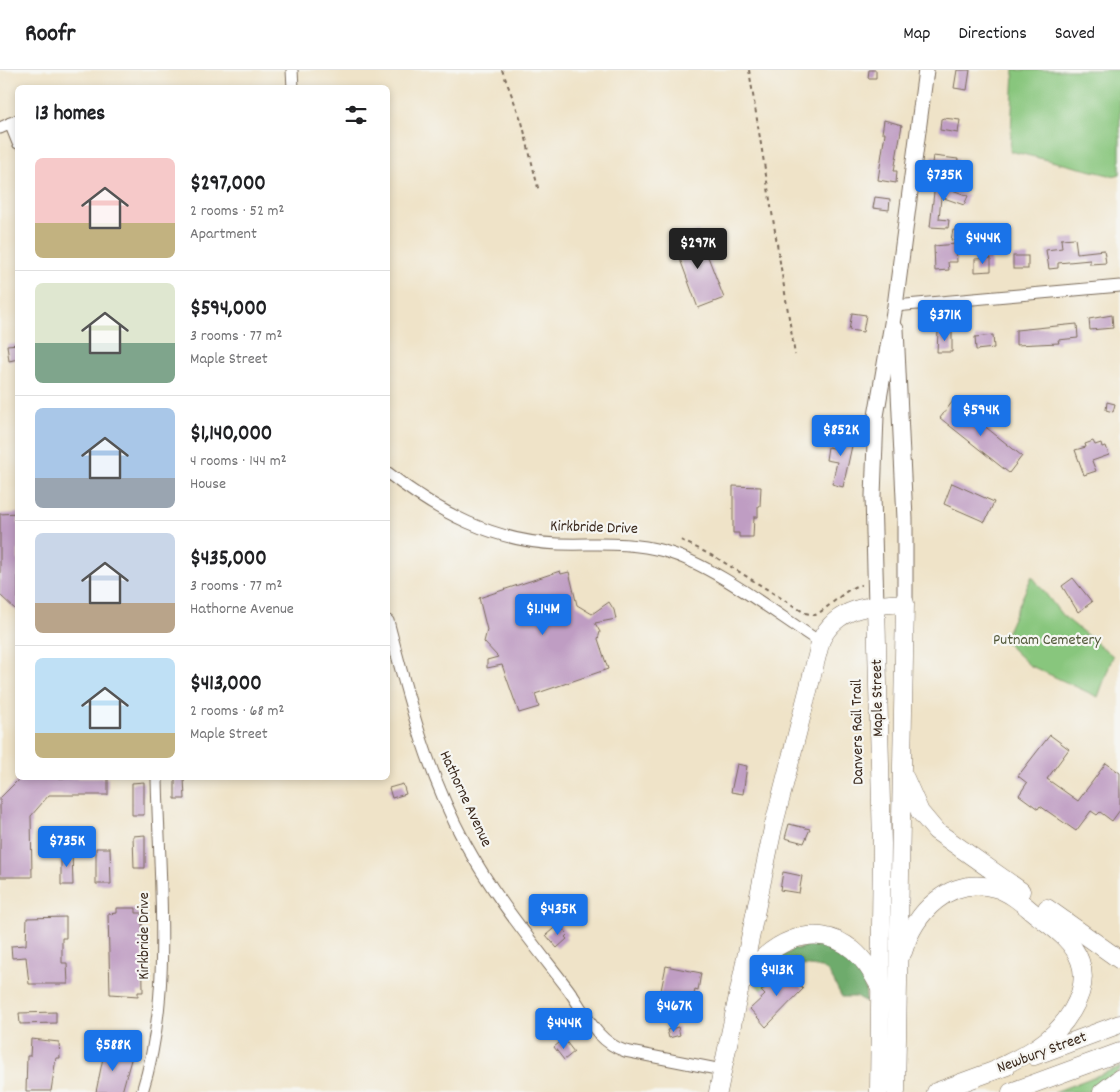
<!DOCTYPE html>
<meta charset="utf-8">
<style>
body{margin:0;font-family:Dekko,sans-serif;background:#f2f2f2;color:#202124;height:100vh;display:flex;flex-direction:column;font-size:19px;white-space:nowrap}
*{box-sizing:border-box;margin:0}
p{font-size:16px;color:#757577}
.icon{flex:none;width:28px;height:28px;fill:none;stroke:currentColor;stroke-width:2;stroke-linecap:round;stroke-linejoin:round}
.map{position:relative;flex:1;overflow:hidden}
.sheet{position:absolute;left:15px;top:15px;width:375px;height:695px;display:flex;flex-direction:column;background:#fff;border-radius:8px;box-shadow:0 2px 8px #0003}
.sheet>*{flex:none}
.price{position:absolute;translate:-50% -42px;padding:0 11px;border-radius:5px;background:#1a73e8;color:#fff;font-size:16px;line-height:32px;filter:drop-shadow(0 1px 2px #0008)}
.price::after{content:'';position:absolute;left:50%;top:30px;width:15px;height:11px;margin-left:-8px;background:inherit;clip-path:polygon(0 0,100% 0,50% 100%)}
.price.active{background:#222;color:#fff}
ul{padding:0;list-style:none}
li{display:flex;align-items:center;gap:15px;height:125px;padding:0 20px}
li+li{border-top:1px solid #e0e0e0}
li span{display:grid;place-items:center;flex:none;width:140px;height:100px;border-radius:8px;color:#555}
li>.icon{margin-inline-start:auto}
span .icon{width:60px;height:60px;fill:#fffc;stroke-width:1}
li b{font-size:21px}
h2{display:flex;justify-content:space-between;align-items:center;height:60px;padding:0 20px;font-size:21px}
header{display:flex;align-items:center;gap:30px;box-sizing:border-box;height:70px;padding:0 25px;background:#fff;border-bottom:1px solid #e0e0e0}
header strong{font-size:24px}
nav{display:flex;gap:28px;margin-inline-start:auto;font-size:18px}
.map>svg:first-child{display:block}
.green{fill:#88c67d;stroke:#62784e}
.forest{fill:#6eab6c;stroke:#546a45}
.building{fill:#bf9dc3}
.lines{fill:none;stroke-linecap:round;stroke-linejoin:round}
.minor-casing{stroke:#7a6b5a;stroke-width:13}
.secondary-casing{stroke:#7a6b5a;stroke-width:17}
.primary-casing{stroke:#7a6b5a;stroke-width:19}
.path{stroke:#7a6b5a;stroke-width:2;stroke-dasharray:4 4;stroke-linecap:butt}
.minor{stroke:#fff;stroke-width:11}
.secondary{stroke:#fff;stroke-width:15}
.primary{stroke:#fff;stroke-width:18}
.labels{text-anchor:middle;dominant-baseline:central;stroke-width:4.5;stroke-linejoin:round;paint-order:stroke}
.street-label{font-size:16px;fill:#3b2a1e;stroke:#f6f6f2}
.park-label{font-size:16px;fill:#52593a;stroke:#f6f6f2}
</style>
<header>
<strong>Roofr</strong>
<nav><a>Map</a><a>Directions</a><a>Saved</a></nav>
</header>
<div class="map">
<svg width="1120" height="1022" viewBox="0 0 1120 1022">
<rect width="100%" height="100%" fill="#f6f6f2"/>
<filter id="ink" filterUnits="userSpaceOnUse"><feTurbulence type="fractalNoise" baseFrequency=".02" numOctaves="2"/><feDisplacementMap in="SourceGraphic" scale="10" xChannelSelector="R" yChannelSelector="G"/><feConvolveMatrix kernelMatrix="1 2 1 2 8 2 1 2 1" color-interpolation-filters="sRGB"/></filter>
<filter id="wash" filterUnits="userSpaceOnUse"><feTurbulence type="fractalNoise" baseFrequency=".0096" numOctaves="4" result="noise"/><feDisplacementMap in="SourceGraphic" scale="20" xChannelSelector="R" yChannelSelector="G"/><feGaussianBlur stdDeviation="1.12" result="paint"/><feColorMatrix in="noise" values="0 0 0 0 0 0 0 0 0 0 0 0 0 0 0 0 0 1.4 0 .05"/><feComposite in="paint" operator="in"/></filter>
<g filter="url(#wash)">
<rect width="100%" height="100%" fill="#efe3c8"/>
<g class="green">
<polygon points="1014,0 1120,0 1120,104 1113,106 1010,81"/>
<polygon points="1032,506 1062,545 1113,586 1098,627 1029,595 1003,570"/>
<polygon points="772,892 771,895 778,905 762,920 752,911"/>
<polygon points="1120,997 1120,1000 1093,1022 1054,1022"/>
</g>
<path class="forest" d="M811,874l16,2 3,5h12c18,18 24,27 24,51l-9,-5h-15c-5,-8 -8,-18 -15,-26 -4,-5 -32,-7 -36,-4 -2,2 -5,6 -8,8l-2,-2 -3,2 -7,-7 1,-14 17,-1 4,-5 5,1z"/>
<g id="blocks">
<g class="building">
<polygon points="869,0 876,0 876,8 868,8"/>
<polygon points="957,0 970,0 967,20 954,18"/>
<polygon points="944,48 960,50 958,63 940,60 941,49"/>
<polygon points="884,50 902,55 894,101 897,101 896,113 878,110 885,63 882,63"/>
<polygon points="933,86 958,89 957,97 953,96 952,100 937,97 938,94 932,93"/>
<polygon points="936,105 943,105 942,114 948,115 950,119 968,126 964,135 941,127 939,149 949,150 948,158 930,157"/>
<polygon points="875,127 890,129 889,140 873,138"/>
<polygon points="953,160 965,162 963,172 951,170"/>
<polygon points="698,161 724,228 698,238 673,170"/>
<polygon points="1075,168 1077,183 1104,180 1106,193 1090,194 1090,190 1058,193 1058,198 1049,199 1046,180 1062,178 1061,169"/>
<polygon points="956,174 957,192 948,192 949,200 935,201 934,176"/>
<rect x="1013" y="186" width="15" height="13"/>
<polygon points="991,188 991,201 975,202 975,189"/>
<polygon points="852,243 866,245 863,262 849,260"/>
<polygon points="1112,245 1113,258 1090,260 1089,249"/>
<polygon points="1077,254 1078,268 1058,270 1059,273 1016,275 1016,260"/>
<polygon points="938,261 952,261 952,282 937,282"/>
<polygon points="993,265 994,278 976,280 975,267"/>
<polygon points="18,274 18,289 9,291 7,275"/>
<polygon points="953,331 1022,386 1009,403 940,348"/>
<polygon points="1107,332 1115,334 1113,342 1106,340"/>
<polygon points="842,359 855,362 843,417 832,414 837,392 826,390 828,377 838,379"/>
<polygon points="1093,371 1095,375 1101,373 1102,377 1106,376 1109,385 1092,391 1096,401 1084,405 1075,380 1086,377 1085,374"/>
<polygon points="952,413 994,432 985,452 944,434"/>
<polygon points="733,416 761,417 760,436 758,436 758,447 754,447 753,467 739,467 739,463 733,463"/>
<polygon points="18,443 18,542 0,525 0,444"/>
<polygon points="560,501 561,504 569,502 577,535 592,544 609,532 614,540 616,549 595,553 600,562 598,569 608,599 535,624 539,637 519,643 502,595 487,598 487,590 498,587 484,572 487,560 479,528"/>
<polygon points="1073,508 1092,532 1078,542 1062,516"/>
<polygon points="1050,665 1069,679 1047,709 1078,731 1106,693 1120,703 1120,740 1112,751 1100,742 1097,745 1091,741 1076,761 1040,736 1038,739 1019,725 1027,713 1018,706"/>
<polygon points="737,694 747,696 743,724 731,722"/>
<polygon points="20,708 108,708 108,725 49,725 31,746 32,807 0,807 0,728"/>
<polygon points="175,708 184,708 185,729 175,729"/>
<polygon points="144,712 144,745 132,745 132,713"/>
<polygon points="403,714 406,724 392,728 389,718"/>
<polygon points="789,754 810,759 804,773 785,768"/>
<polygon points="145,765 145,798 134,798 133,766"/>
<polygon points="96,778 110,778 111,814 96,814"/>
<polygon points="72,781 73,815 61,815 61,782"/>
<polygon points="783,802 802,806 799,823 780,820"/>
<polygon points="117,838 136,838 136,843 142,843 143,922 138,922 138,926 110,924 108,844 117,843"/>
<polygon points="66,847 66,868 62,868 62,893 67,893 68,914 29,914 26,887 12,888 11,876 26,875 27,848"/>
<polygon points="559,854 568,864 565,867 567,869 557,878 546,865"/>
<polygon points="666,896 701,903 698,921 695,920 693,929 674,925 672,933 659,930"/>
<polygon points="790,899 802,912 799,915 803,919 766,957 750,939 765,925 761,921 781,903 783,905"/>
<polygon points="56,942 56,953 20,954 19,943"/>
<polygon points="678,957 680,965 669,968 667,960"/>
<polygon points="31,969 59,972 60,988 56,988 51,1021 26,1021 27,986 30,986"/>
<polygon points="564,969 574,982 564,990 554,977"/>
<polygon points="105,978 132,986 122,1022 96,1022"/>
</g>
</g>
</g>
<g filter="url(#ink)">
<use href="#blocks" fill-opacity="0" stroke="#7a6b5a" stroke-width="1"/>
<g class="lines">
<g class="minor-casing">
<g id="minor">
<polyline points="292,0 293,18"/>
<polyline points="10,53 18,73"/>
<polyline points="0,58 18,50"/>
<polyline points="895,236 1120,216"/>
<path d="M388,403c50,39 106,69 171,71 35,1 70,-3 105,7 50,14 112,63 156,91"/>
<path d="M388,551c20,76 39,152 77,222 28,52 67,99 103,146 17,23 28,53 57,62l97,19"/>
<path d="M142,1022c31,-97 17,-214 15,-314"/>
</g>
</g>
<g class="secondary-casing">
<g id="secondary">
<polyline points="896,259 905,449 905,533"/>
<polyline points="876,535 873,426 876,346 895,236 926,0"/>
</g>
</g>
<g class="primary-casing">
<g id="primary">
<polyline points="876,535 882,774 879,1022"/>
<polyline points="905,708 920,742 936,761 1021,821"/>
<polyline points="1047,838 1120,890"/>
<path d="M903,882c12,-40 46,-76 92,-64 16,4 31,19 44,29 16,12 34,24 41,44 12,32 -18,70 -43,86 -13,9 -27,15 -40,22"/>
<path d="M744,911c22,-37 70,-63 109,-31 12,10 19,23 27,37"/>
<polyline points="1034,986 1120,954"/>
<path d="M718,1022l55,-264 48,-188c16,-34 51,-35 84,-37l-9,489"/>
<polyline points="936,1022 1007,996"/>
<polyline points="1011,1022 1120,982"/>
<polyline points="1102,1022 1120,1008"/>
</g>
</g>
<g class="path">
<polyline points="502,0 522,52 539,122"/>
<polyline points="749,0 795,285"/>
<path d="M681,470l36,18 88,55 10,2c13,-6 35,-31 47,-30"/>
</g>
<use href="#minor" class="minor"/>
<use href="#secondary" class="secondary"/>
<use href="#primary" class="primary"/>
</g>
</g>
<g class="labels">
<g class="street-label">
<text transform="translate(594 458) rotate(2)">Kirkbride Drive</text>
<text transform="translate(878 628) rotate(-91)">Maple Street</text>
<text transform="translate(858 662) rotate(-91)">Danvers Rail Trail</text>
<text transform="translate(465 729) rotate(65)">Hathorne Avenue</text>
<text transform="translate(144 866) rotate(-90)">Kirkbride Drive</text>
<text transform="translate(1042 983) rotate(-20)">Newbury Street</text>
</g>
<g class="park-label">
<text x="1047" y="570">Putnam Cemetery</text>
</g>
</g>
</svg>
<b class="price" style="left:944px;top:132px">$735K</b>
<b class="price" style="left:983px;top:195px">$444K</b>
<b class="price active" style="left:698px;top:200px">$297K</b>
<b class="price" style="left:945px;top:272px">$371K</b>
<b class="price" style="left:981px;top:367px">$594K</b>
<b class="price" style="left:841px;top:387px">$852K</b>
<b class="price" style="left:543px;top:566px">$1.14M</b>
<b class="price" style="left:67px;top:798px">$735K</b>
<b class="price" style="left:558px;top:866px">$435K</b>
<b class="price" style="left:777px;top:927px">$413K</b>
<b class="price" style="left:674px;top:963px">$467K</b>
<b class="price" style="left:564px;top:980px">$444K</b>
<b class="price" style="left:113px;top:1002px">$588K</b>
<section class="sheet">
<h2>13 homes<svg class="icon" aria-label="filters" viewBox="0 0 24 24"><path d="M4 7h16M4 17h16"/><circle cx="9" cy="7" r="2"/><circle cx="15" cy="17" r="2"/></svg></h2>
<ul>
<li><span style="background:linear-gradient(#f6c9c9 65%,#c2b280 0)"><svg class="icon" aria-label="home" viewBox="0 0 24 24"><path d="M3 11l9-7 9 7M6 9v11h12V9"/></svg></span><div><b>$297,000</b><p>2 rooms · 52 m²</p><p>Apartment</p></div></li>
<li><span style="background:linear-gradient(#dfe7d0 60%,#7fa58c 0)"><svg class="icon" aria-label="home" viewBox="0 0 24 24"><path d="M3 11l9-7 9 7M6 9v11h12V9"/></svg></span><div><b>$594,000</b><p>3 rooms · 77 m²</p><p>Maple Street</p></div></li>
<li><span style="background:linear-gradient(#a9c7e8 70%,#9aa5b1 0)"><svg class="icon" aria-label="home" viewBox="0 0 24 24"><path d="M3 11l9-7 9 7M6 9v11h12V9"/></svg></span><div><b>$1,140,000</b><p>4 rooms · 144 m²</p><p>House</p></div></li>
<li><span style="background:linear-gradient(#c9d6e8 70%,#b9a48a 0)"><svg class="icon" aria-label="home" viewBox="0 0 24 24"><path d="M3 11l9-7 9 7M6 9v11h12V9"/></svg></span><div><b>$435,000</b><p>3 rooms · 77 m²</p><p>Hathorne Avenue</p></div></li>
<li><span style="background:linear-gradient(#bfe0f5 75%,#c2b280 0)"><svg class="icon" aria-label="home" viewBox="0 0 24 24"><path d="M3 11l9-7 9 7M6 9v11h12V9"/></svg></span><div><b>$413,000</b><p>2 rooms · 68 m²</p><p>Maple Street</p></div></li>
</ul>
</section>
</div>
